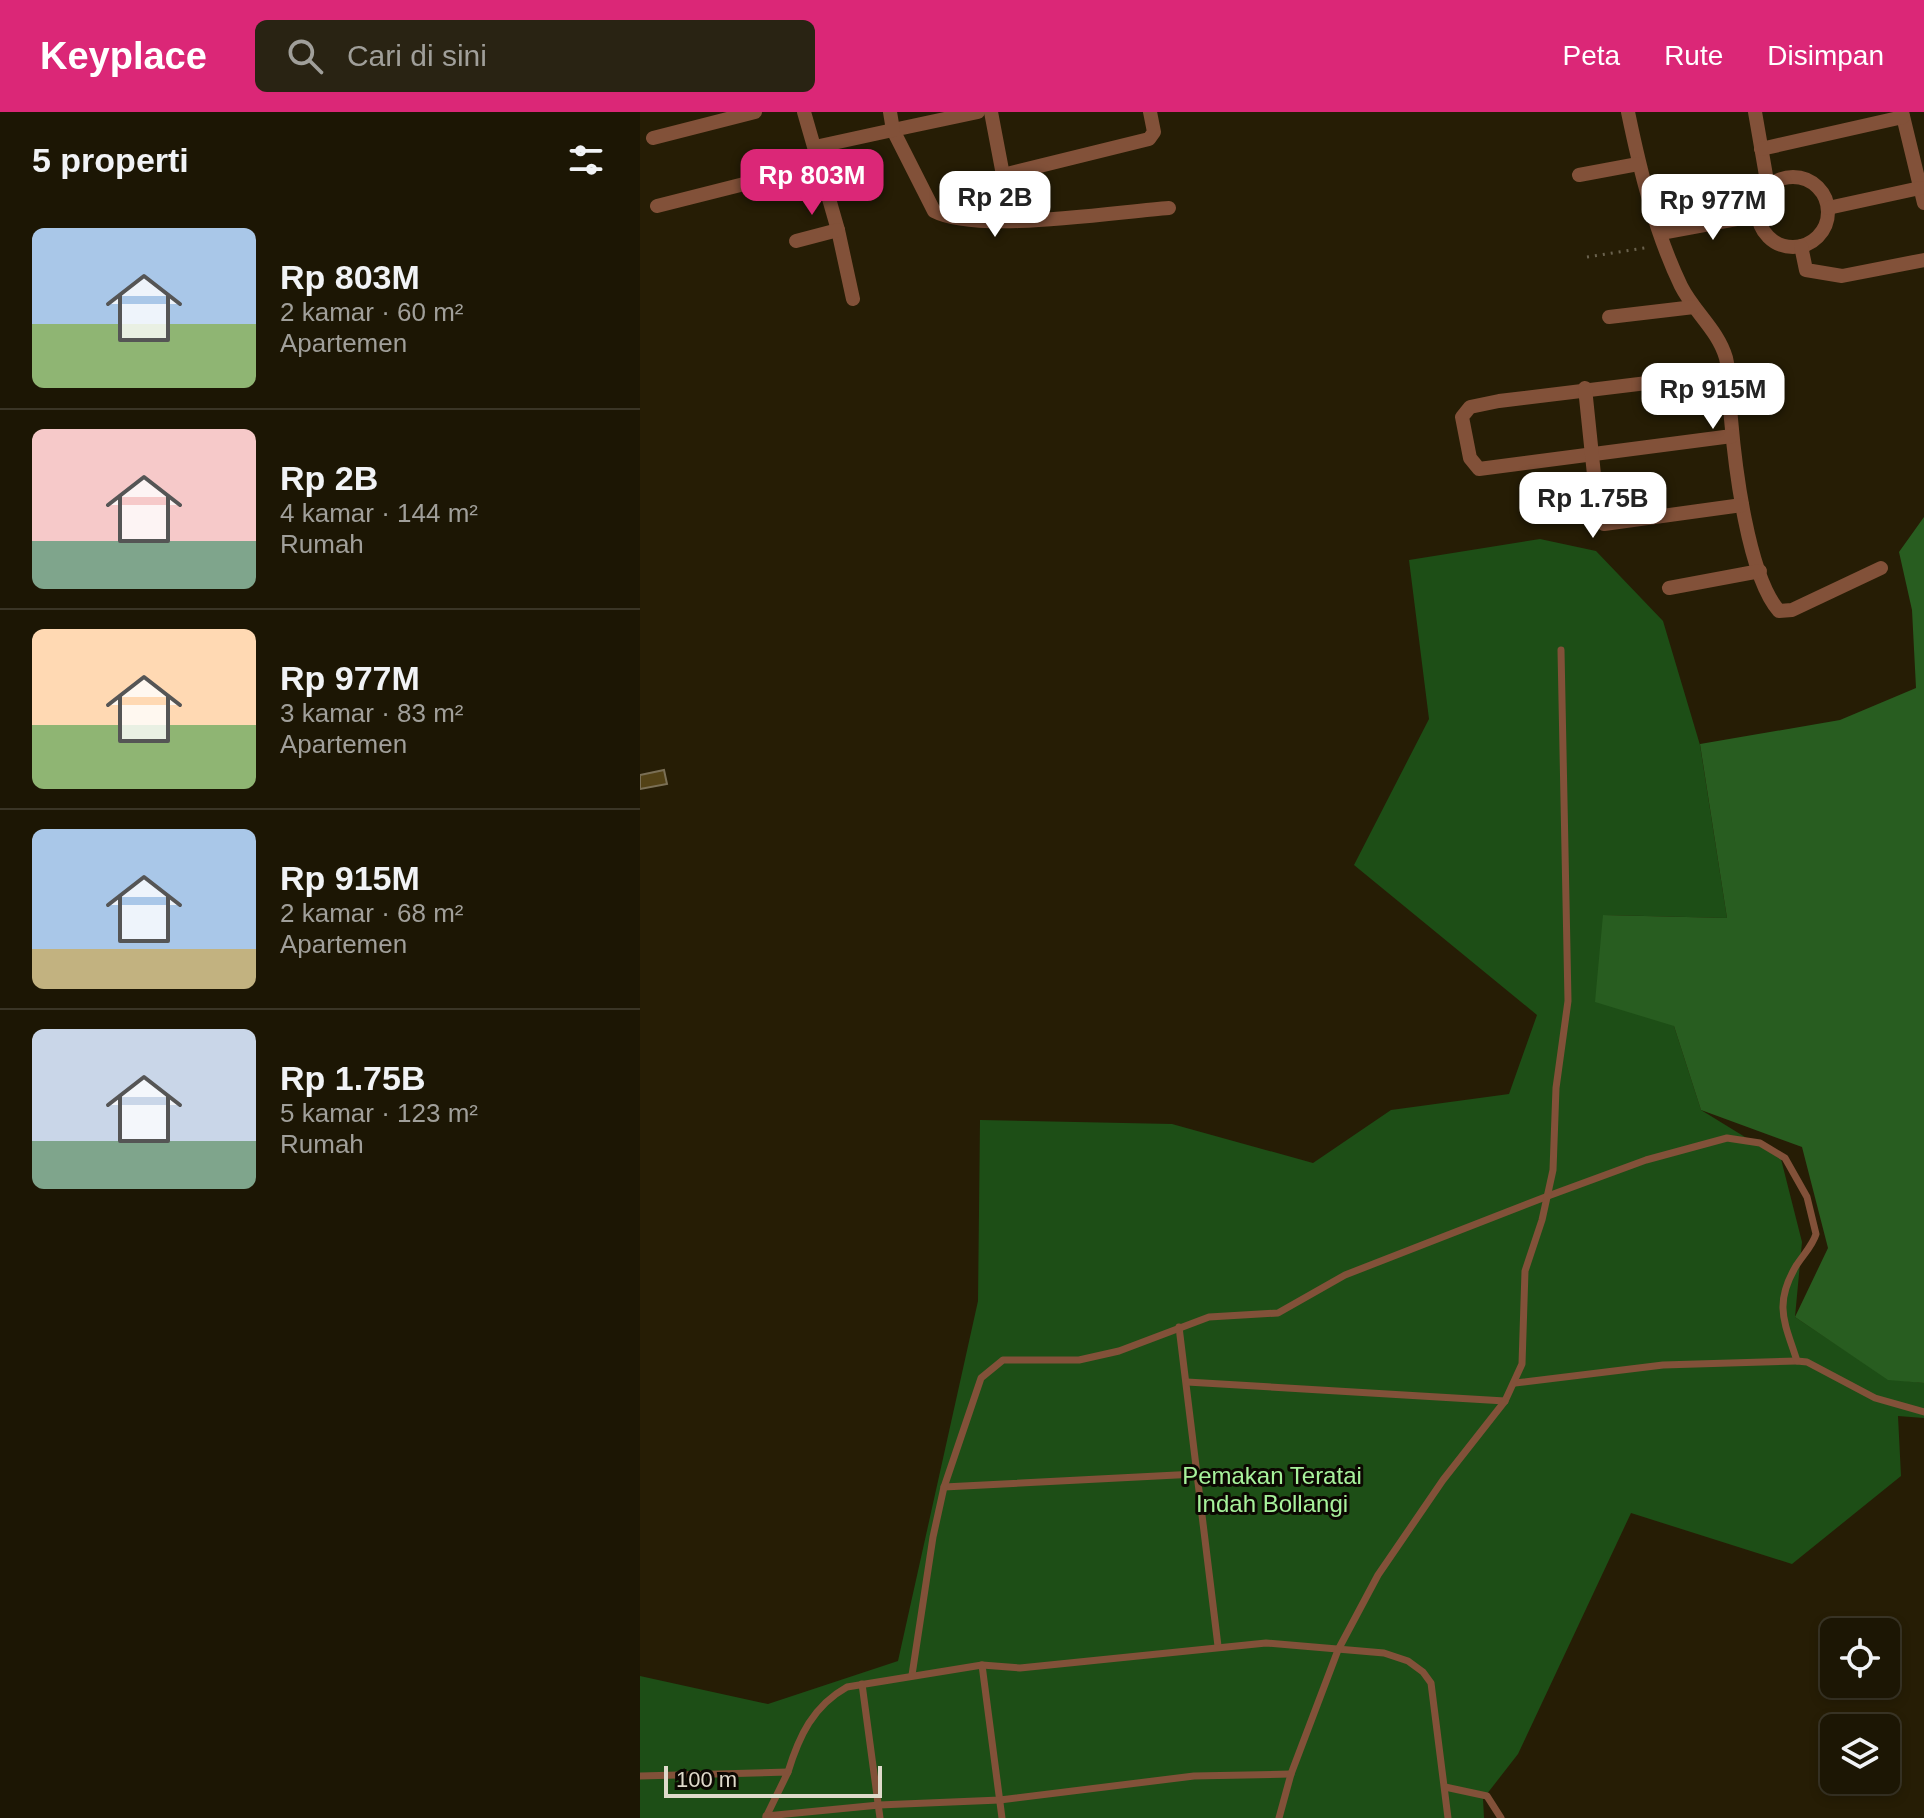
<!DOCTYPE html>
<html lang="id">
<meta charset="utf-8">
<style>
body{margin:0;font-family:Helvetica,sans-serif;background:#292313;color:#f1f3f6;height:100vh;display:flex;flex-direction:column;font-size:30px;white-space:nowrap}
*{box-sizing:border-box;margin:0}
p{font-size:26px;color:#a09f9a}
.icon{flex:none;width:44px;height:44px;fill:none;stroke:currentColor;stroke-width:2;stroke-linecap:round;stroke-linejoin:round}
.map{position:relative;flex:1;overflow:hidden}
.drawer{display:flex;flex-direction:column;background:#1c1604;width:640px}
.drawer>*{flex:none}
.tools{position:absolute;left:1180px;top:1506px;display:grid;gap:16px}
.tools a{display:grid;place-items:center;width:80px;height:80px;border-radius:12px;background:#1c1604;box-shadow:0 4px 12px #0003,0 0 0 2px #3a3526;font-size:40px}
.scale{position:absolute;left:24px;bottom:20px;width:218px;box-sizing:border-box;padding-left:8px;border:4px solid #dfdacb;border-top:0;font-size:22px;line-height:28px;white-space:nowrap;color:#dfdacb;-webkit-text-stroke:6px #0c0802;paint-order:stroke}
.price{position:absolute;translate:-50% -68px;padding:0 18px;border-radius:16px;background:#fff;color:#222;font-size:26px;line-height:52px;filter:drop-shadow(0 2px 4px #0008)}
.price::after{content:'';position:absolute;left:50%;top:48px;width:24px;height:18px;margin-left:-12px;background:inherit;clip-path:polygon(0 0,100% 0,50% 100%)}
.price.active{background:#db2777;color:#fff}
ul{padding:0;list-style:none}
li{display:flex;align-items:center;gap:24px;height:200px;padding:0 32px}
li+li{border-top:2px solid #3a3526}
li span{display:grid;place-items:center;flex:none;width:224px;height:160px;border-radius:12px;color:#555}
li>.icon{margin-inline-start:auto}
span .icon{width:96px;height:96px;fill:#fffc;stroke-width:1}
li b{font-size:34px}
h2{display:flex;justify-content:space-between;align-items:center;height:96px;padding:0 32px;font-size:34px}
header{display:flex;align-items:center;gap:48px;box-sizing:border-box;height:112px;padding:0 40px;background:#db2777;color:#fff}
header strong{font-size:38px}
nav{display:flex;gap:44px;margin-inline-start:auto;font-size:28px}
.search{width:560px;height:72px;background:#292313;display:flex;align-items:center;gap:20px;box-sizing:border-box;padding:0 28px;border-radius:12px;color:#a09f9a;font-size:30px}
main{display:flex;flex:1;min-height:0}
.map>svg:first-child{display:block}
.green{fill:#1d4e16}
.forest{fill:#285d20}
.building{fill:#534216;stroke:#7a6f55;stroke-width:2}
.lines{fill:none;stroke-linecap:round;stroke-linejoin:round}
.path{stroke:#6a624e;stroke-width:3;stroke-dasharray:2 6;stroke-linecap:butt}
.service{stroke:#825139;stroke-width:7}
.minor{stroke:#825139;stroke-width:14}
.labels{text-anchor:middle;dominant-baseline:central;stroke-width:6;stroke-linejoin:round;paint-order:stroke}
.park-label{font-size:24px;fill:#a7f29b;stroke:#0c0802}
</style>
<header>
<strong>Keyplace</strong>
<div class="search"><svg class="icon" aria-label="search" viewBox="0 0 24 24"><circle cx="10" cy="10" r="6"/><path d="M15 15l6 6"/></svg>Cari di sini</div>
<nav><a>Peta</a><a>Rute</a><a>Disimpan</a></nav>
</header>
<main>
<section class="drawer">
<h2>5 properti<svg class="icon" aria-label="filters" viewBox="0 0 24 24"><path d="M4 7h16M4 17h16"/><circle cx="9" cy="7" r="2"/><circle cx="15" cy="17" r="2"/></svg></h2>
<ul>
<li><span style="background:linear-gradient(#a9c7e8 60%,#8fb573 0)"><svg class="icon" aria-label="home" viewBox="0 0 24 24"><path d="M3 11l9-7 9 7M6 9v11h12V9"/></svg></span><div><b>Rp 803M</b><p>2 kamar · 60 m²</p><p>Apartemen</p></div></li>
<li><span style="background:linear-gradient(#f6c9c9 70%,#7fa58c 0)"><svg class="icon" aria-label="home" viewBox="0 0 24 24"><path d="M3 11l9-7 9 7M6 9v11h12V9"/></svg></span><div><b>Rp 2B</b><p>4 kamar · 144 m²</p><p>Rumah</p></div></li>
<li><span style="background:linear-gradient(#ffd9b3 60%,#8fb573 0)"><svg class="icon" aria-label="home" viewBox="0 0 24 24"><path d="M3 11l9-7 9 7M6 9v11h12V9"/></svg></span><div><b>Rp 977M</b><p>3 kamar · 83 m²</p><p>Apartemen</p></div></li>
<li><span style="background:linear-gradient(#a9c7e8 75%,#c2b280 0)"><svg class="icon" aria-label="home" viewBox="0 0 24 24"><path d="M3 11l9-7 9 7M6 9v11h12V9"/></svg></span><div><b>Rp 915M</b><p>2 kamar · 68 m²</p><p>Apartemen</p></div></li>
<li><span style="background:linear-gradient(#c9d6e8 70%,#7fa58c 0)"><svg class="icon" aria-label="home" viewBox="0 0 24 24"><path d="M3 11l9-7 9 7M6 9v11h12V9"/></svg></span><div><b>Rp 1.75B</b><p>5 kamar · 123 m²</p><p>Rumah</p></div></li>
</ul>
</section>
<div class="map">
<svg width="1284" height="1706" viewBox="0 0 1284 1706">
<rect width="100%" height="100%" fill="#261d05"/>
<polygon class="green" points="900,427 956,439 1023,509 1060,633 1087,806 964,803 1034,914 1061,998 1141,1047 1162,1130 1155,1205 1248,1267 1284,1271 1284,1306 1258,1304 1261,1364 1152,1452 991,1401 878,1642 843,1687 844,1706 0,1706 0,1564 128,1592 258,1549 338,1189 340,1008 532,1012 673,1051 751,998 869,982 897,903 714,753 789,607 769,448"/>
<polygon class="forest" points="1284,405 1284,1271 1248,1268 1155,1205 1188,1136 1162,1035 1061,998 1034,914 955,890 963,803 1087,806 1060,632 1200,608 1276,576 1272,498 1259,440"/>
<polygon class="building" points="24,658 27,672 0,677 0,663"/>
<g class="lines">
<polyline class="path" points="947,145 1010,135"/>
<g class="service">
<polyline points="539,1215 578,1534"/>
<polyline points="547,1270 865,1289"/>
<polyline points="875,1271 1023,1253 1157,1249"/>
<polyline points="304,1375 556,1362"/>
<polyline points="342,1553 362,1706"/>
<path d="M272,1563l21,-138 11,-50 37,-109 22,-18h76l40,-9 90,-34 69,-4 67,-38 203,-79 98,-36 81,-22 33,5 25,15 22,39 9,37c-3,11 -13,21 -20,32 -23,39 -11,57 1,95l10,1 68,36 49,14"/>
<polyline points="222,1572 240,1706"/>
<path d="M148,1660c11,-36 25,-66 59,-85l135,-22 38,3 246,-25 118,10 24,8 15,11 8,11 17,135"/>
<polyline points="0,1664 148,1660 126,1705"/>
<polyline points="805,1675 847,1684 861,1706"/>
<polyline points="126,1704 239,1693 360,1688 554,1664 651,1662"/>
<polyline points="639,1706 651,1662 698,1538 738,1463 803,1368 865,1289 882,1252 885,1159 902,1108 913,1058 916,976 928,889 921,538"/>
</g>
<g class="minor">
<polyline points="164,0 198,118 213,187"/>
<path d="M338,0l-85,18 41,81c44,23 180,1 235,-3"/>
<polyline points="351,0 363,63"/>
<path d="M988,0c12,58 27,120 53,174 13,26 37,44 45,72 5,20 3,41 5,61 4,47 17,157 48,192l13,-1 89,-42"/>
<polyline points="1115,0 1128,75"/>
<polyline points="1262,0 1284,91"/>
<polyline points="13,26 115,0"/>
<polyline points="175,35 253,18 250,0"/>
<polyline points="1121,37 1263,5"/>
<polyline points="939,63 998,52"/>
<circle cx="1153" cy="100" r="35"/>
<polyline points="17,94 179,53"/>
<polyline points="1188,96 1280,76"/>
<polyline points="375,108 363,63 509,27 514,20 510,0"/>
<polyline points="1021,121 1118,103"/>
<polyline points="156,129 198,118"/>
<polyline points="1161,134 1166,158 1202,164 1284,148"/>
<polyline points="969,205 1054,195"/>
<polyline points="1089,261 859,289 830,295 822,305 830,346 839,357 1092,324"/>
<polyline points="945,276 958,401 964,412 1102,393"/>
<polyline points="1029,476 1120,459"/>
</g>
</g>
<g class="labels">
<g class="park-label">
<text x="632" y="1363">Pemakan Teratai<tspan x="632" dy="28">Indah Bollangi</tspan></text>
</g>
</g>
</svg>
<div class="tools">
<a><svg class="icon" aria-label="locate" viewBox="0 0 24 24"><circle cx="12" cy="12" r="6"/><path d="M12 2v4M12 18v4M2 12h4M18 12h4"/></svg></a>
<a><svg class="icon" aria-label="layers" viewBox="0 0 24 24"><path d="M12 4l9 5-9 5-9-5zM3 14l9 5 9-5"/></svg></a>
</div>
<div class="scale">100 m</div>
<b class="price active" style="left:172px;top:105px">Rp 803M</b>
<b class="price" style="left:355px;top:127px">Rp 2B</b>
<b class="price" style="left:1073px;top:130px">Rp 977M</b>
<b class="price" style="left:1073px;top:319px">Rp 915M</b>
<b class="price" style="left:953px;top:428px">Rp 1.75B</b>
</div>
</main>
